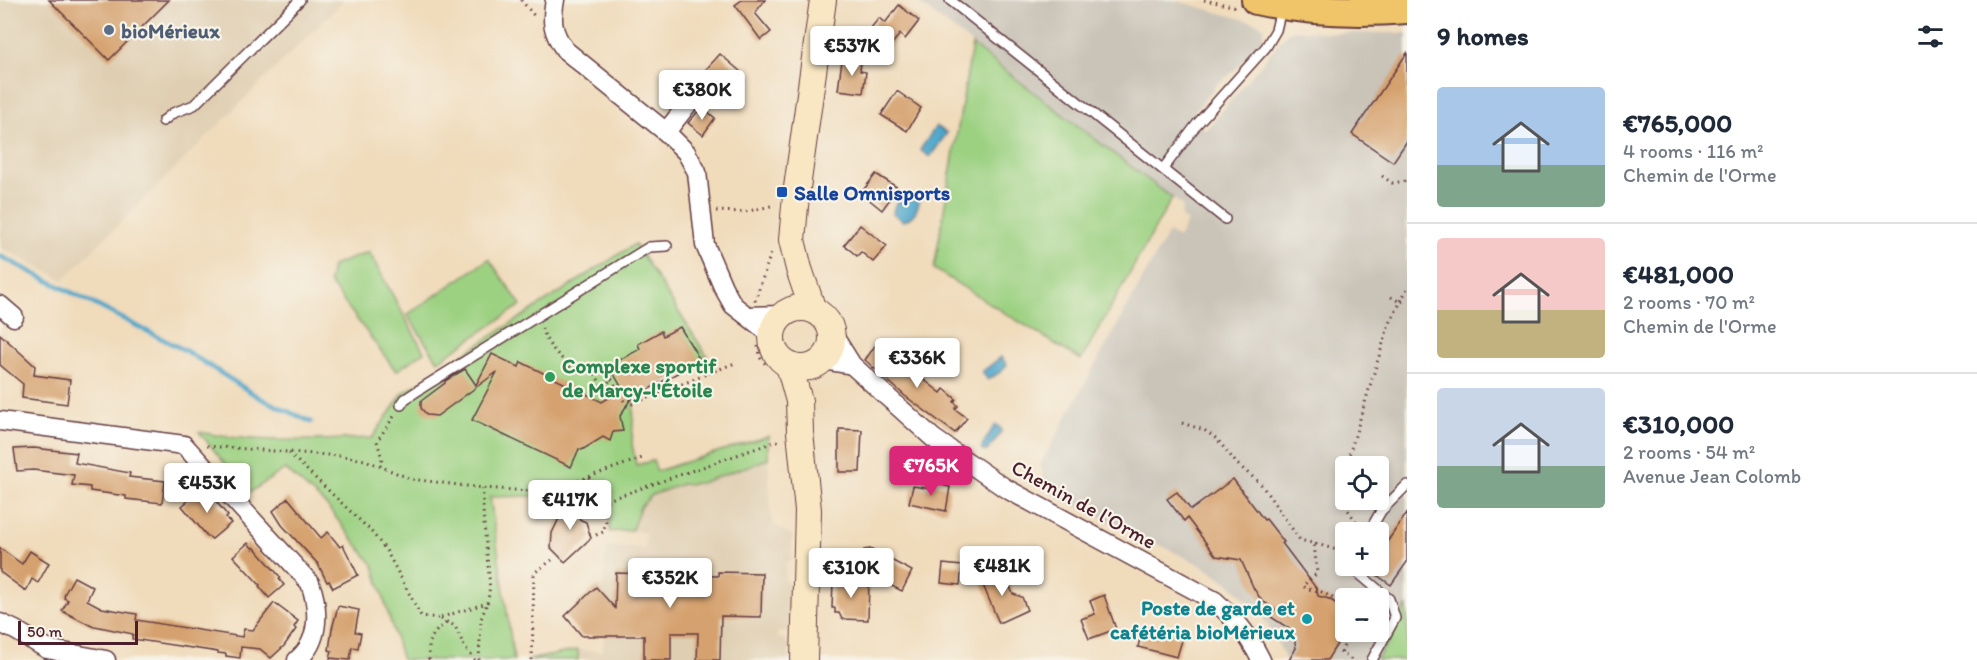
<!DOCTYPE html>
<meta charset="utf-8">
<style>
body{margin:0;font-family:Itim,sans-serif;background:#f2f2f3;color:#1f2937;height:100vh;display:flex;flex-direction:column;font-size:22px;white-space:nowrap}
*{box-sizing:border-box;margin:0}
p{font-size:20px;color:#747a83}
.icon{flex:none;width:33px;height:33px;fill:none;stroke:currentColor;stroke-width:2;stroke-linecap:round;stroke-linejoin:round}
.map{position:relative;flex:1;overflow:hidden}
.details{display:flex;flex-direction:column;background:#fff;width:570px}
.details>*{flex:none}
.fabs{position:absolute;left:1335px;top:456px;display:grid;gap:12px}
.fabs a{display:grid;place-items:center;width:54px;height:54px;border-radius:6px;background:#fff;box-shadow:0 3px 9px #0003;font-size:30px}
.scale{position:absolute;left:18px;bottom:15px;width:120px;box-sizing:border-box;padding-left:6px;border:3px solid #4a1f2b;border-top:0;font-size:16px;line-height:21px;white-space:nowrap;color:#4a1f2b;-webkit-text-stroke:4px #f7f3e8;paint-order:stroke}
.price{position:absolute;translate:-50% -51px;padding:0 14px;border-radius:6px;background:#fff;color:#222;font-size:20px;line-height:39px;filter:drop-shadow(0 2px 3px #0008)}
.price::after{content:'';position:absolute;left:50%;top:36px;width:18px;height:14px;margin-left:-9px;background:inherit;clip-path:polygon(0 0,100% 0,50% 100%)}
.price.selected{background:#db2777;color:#fff}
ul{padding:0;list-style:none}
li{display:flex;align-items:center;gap:18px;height:150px;padding:0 30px}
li+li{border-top:2px solid #e0e1e3}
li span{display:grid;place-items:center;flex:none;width:168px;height:120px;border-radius:6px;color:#555}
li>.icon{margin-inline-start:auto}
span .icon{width:72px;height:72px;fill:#fffc;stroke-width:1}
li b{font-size:26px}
h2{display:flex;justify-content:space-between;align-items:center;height:72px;padding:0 30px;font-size:26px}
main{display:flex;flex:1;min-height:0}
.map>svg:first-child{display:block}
.built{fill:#dfceb1}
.industrial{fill:#c9c3b8;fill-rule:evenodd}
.green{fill:#9cd182;stroke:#737856;stroke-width:1.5}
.water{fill:#4ba5c9;stroke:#4a627a;stroke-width:1.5}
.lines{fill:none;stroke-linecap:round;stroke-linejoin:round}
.stream{stroke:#4ba5c9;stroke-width:4.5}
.building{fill:#d5a16e}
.lane-casing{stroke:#633b41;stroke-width:12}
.street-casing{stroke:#633b41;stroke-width:21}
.secondary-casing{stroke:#633b41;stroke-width:28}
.primary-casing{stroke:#633b41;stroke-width:32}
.path{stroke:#633b41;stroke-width:3;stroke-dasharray:1.5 4.5;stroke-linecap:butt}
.lane{stroke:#fff;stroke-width:9}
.street{stroke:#fff;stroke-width:18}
.secondary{stroke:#f9e7c3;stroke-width:26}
.primary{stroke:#f0c469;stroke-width:28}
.service-dot{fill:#5c6f8a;stroke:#f7f3e8;stroke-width:2}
.transit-dot{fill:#1a4fb4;stroke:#f7f3e8;stroke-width:2}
.leisure-dot{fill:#2e9e5b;stroke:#f7f3e8;stroke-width:2}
.culture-dot{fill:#0f9aa8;stroke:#f7f3e8;stroke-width:2}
.labels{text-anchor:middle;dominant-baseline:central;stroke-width:4.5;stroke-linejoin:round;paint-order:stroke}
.service-label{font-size:21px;font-weight:bold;fill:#4e5e75;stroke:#f7f3e8;text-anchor:start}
.transit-label{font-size:21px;font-weight:bold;fill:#164399;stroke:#f7f3e8;text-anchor:start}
.leisure-label{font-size:21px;font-weight:bold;fill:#27864d;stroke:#f7f3e8;text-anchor:start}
.street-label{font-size:21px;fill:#4a1f2b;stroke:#f7f3e8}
.culture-label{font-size:21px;font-weight:bold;fill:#0d838f;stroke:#f7f3e8;text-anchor:end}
</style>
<main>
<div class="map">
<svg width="1407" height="660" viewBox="0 0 1407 660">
<rect width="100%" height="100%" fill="#f7f3e8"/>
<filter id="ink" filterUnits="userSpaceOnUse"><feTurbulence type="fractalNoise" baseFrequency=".0167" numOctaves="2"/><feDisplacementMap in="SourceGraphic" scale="12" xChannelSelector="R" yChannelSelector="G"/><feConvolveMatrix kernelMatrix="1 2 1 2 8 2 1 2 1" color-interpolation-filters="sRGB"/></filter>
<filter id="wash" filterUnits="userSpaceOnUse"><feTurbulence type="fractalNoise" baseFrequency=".008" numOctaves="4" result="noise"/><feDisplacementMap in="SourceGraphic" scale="24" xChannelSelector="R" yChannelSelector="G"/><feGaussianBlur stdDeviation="1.35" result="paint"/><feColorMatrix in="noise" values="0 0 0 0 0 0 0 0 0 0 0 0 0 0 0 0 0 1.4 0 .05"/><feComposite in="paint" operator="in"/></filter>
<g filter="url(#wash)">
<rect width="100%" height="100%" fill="#f0dbbb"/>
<g class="built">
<polygon points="0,0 344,0 63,280 0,247"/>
<polygon points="768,459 771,518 774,525 792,535 791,560 786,562 785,582 790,582 790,627 785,631 778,632 778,638 784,639 789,644 789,660 578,660 578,650 603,651 604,636 582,635 565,616 596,587 604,586 606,547 645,548 646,533 632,530 640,507 652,495 682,484 700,483"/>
</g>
<path class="industrial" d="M915,0h258l84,23 7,4 -1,11 -28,32 -19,15 -26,32 16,13 82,-98 7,-2 38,3h74v627h-121l-11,-23 -16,-25 -29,-28 -31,-20 -146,-70 -9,-16 -4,-13 127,-230 3,-2 8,5 9,-16 -6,-5 2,-11zM1346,466h32v34h-32zM1346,532h32v34h-32zM1346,598h32v34h-32z"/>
<g class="green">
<polygon points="972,45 1172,198 1081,360 934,269"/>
<path d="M635,244l72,112 -73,42 -2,46 4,21 17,-4 4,10 111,-35v23l-68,24 -18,1 -30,11 -12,12 -8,23 -22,2 -2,-27 -12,-25 -40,14 -6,13 -17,-11 -43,1 24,163h-112l-28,-94 -48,-61 -41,-36 -36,24 -50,-61c57,12 115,8 173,6l31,-45z"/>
<polygon points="369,252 424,352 396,371 329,282 332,266"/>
<polygon points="489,259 521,305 438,361 407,315"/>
<polygon points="1407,606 1407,660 1377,660 1403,612"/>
<polygon points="578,650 578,660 529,660"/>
</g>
<g class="water">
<polygon points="936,126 947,133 930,157 920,150"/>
<path d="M909,193l10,7c-1,11 -6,18 -16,21l-10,-7c1,-11 6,-18 16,-21z"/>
<polygon points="1001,357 1007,365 1002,371 988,380 982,372"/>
<polygon points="997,425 1001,429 1001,433 987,451 982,451 982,446 994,426"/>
</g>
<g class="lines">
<polyline class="stream" points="0,256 186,351 260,398 311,422"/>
</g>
<g id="blocks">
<g class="building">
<polygon points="49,0 169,0 109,60"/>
<polygon points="742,0 765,0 755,13 771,32 761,40 735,5"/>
<polygon points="899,5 919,21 905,39 900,34 887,50 866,34 879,18 885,23"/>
<polygon points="1407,53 1407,141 1393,162 1352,134"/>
<polygon points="720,54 741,72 723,93 713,85 709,78 701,75"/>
<polygon points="842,60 861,62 860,71 866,72 863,93 838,90"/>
<polygon points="897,91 921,108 907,131 881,115"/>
<polygon points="702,107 715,118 703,135 688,123"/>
<polygon points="876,174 898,188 882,210 861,193"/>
<polygon points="860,225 887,246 873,262 861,252 857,256 844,245"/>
<polygon points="680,327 700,360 630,400 620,416 623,431 613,432 610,441 603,437 582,450 579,449 571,467 472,420 497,372 437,416 427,415 421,408 421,401 445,383 445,381 465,369 476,385 492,354 519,367 521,362 602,402 623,390 610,367 614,366 612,364 640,349 638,344 661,331 663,336"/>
<polygon points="0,334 35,366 34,375 70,380 67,404 22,398 23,384 0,365"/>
<polygon points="877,343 941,393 944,389 956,399 954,402 958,406 955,409 967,418 955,433 905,396 865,360"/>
<polygon points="839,429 862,430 860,472 839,472"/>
<polygon points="34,448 77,453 75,463 130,473 129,477 165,481 162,503 126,499 126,496 90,491 90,487 72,485 74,475 33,470 17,471 14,449"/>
<polygon points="1233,479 1264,520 1266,519 1284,542 1282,543 1316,588 1318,596 1329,599 1345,609 1337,622 1340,639 1327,660 1289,660 1296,648 1293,631 1271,617 1275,609 1262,601 1254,589 1241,560 1216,556 1187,518 1184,521 1167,499 1177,492 1191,510"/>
<polygon points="933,483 950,487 946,511 909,503 913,486 931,489"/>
<polygon points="202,489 214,499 228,516 226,518 231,523 212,539 207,536 182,506"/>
<polygon points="288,498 321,538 328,532 340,547 343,545 358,575 333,588 329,581 327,582 318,564 282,525 273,511"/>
<polygon points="569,498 582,504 584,509 579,519 586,522 591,538 565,562 551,548 552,533"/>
<polygon points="1407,513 1407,562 1391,585 1364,566 1378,566 1378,555"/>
<polygon points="248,543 253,549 254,547 276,572 281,578 279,579 284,585 269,598 259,586 260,585 233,556"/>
<polygon points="0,548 22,564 30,551 49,563 38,583 32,579 26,591 0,572"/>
<polygon points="870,549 912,571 902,591 873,577 861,556 864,550"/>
<polygon points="943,564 962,566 960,585 941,583"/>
<polygon points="997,571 1000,579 1006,577 1013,594 1022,597 1027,610 999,623 980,578"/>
<polygon points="718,572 762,573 761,617 721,616 720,660 697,660 698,633 671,633 671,660 644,660 644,636 582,636 565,616 596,587 615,608 616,573 718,576"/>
<polygon points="74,577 93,587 87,600 102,608 137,614 136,620 242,637 244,629 253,630 274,603 298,621 294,627 296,629 284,646 271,658 260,649 241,647 240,658 226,656 226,654 218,653 218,652 132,639 133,634 95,626 94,627 62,611 68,600 64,598 65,593"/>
<polygon points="833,580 869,580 868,620 842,619 839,613 835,613 835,608 832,608"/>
<polygon points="1104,595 1116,629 1089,639 1081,619 1095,614 1090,601"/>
<polygon points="338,606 359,610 355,632 361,633 358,648 352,647 350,660 330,658 332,651 329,650 332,629"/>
<polygon points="1143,626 1183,637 1177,657 1138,647"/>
</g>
</g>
</g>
<g filter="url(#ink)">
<use href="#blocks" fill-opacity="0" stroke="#633b41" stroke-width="1.5"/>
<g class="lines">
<g class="lane-casing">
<g id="lane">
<polyline points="950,0 1225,219"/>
<polyline points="163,121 173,113 194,105 300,0"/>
<polyline points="1163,169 1197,124 1266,47 1276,30 1281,9"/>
<polyline points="401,405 405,399 425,386 649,247 667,246"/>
<polyline points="1369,532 1381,511 1407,485"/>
<polyline points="1357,566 1356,571 1389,599 1395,618 1372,660"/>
</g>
</g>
<g class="street-casing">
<g id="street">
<path d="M555,0c-4,21 -3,32 10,50l101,82 20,20 11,20 8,73 18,42 10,18 40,31"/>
<polyline points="666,132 702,86"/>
<polyline points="0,305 14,317"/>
<polyline points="748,316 783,315"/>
<path d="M832,333l20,32 81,73 72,50 210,113c21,19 33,33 46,59"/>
<polyline points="823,360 852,365"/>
<path d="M0,421l184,24 126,138c9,25 11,58 -13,77"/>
<polyline points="0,623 15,630 47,649 106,660"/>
</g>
</g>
<g class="secondary-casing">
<g id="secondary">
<circle cx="802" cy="338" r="30"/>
<polyline points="813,310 799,269 792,240 796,195 823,0"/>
<polyline points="789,365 799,401 800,432 808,510 804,660"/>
</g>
</g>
<g class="primary-casing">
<path id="primary" d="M1256,0c49,11 101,13 151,9"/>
</g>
<g class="path">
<polyline points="521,0 536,18"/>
<polyline points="1204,0 1237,7"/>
<polyline points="1382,176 1392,183 1407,181"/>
<polyline points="716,211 745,212 775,205"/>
<polyline points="1391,297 1400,302 1407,300"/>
<polyline points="755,301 772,250"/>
<path d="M542,328c7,23 18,26 32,44l11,-9"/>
<polyline points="758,346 761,359 768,367"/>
<polyline points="588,364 597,376 605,398"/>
<polyline points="603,393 611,378 627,406 735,363"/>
<polyline points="1182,423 1204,430 1217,439 1237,464 1260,483 1300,540 1316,544"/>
<polyline points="207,446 341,456 365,460 411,479 483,488 546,492 645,457"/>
<polyline points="289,453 370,530 386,550 421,616 439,618"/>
<polyline points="380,466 382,459 377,441 395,415"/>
<polyline points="589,477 599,503 780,440"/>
<path d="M1360,526c-14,-17 -19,-25 -18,-48l46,-151 19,-38"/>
<polyline points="596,535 603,532 606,522 599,503"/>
<polyline points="1346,553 1314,543 1317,573 1303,586 1307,589 1320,591 1346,605"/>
<polyline points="1340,652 1352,660"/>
<polyline points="1342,653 1347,632"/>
<path d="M429,660c-1,-20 2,-26 18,-38"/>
<path d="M475,660l-10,-12 -10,-22 -16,-8 48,-15c5,-17 1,-31 0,-48 -2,-22 -5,-44 -4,-67"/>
<polyline points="479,660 481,619 487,603"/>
<polyline points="532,660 534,573 552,560"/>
</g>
<use href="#lane" class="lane"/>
<use href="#street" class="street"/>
<use href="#secondary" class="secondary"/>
<use href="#primary" class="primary"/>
</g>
</g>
<circle class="service-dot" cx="109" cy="30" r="6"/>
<rect class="transit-dot" x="776" y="186" width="12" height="12" rx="3"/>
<circle class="leisure-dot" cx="550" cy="377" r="6"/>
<circle class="culture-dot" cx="1307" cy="619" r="6"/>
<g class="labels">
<g class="service-label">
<text x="121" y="30">bioMérieux</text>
</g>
<g class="transit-label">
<text x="794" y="192">Salle Omnisports</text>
</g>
<g class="leisure-label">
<text x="562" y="365">Complexe sportif<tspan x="562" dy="24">de Marcy-l'Étoile</tspan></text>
</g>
<g class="street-label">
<text transform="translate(1084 504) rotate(29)">Chemin de l'Orme</text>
</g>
<g class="culture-label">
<text x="1295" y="607">Poste de garde et<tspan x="1295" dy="24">cafétéria bioMérieux</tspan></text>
</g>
</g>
</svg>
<div class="fabs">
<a><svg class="icon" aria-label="locate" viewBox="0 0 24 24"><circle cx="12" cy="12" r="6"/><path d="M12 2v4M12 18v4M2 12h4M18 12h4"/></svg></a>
<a>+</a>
<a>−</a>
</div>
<div class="scale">50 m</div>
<b class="price" style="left:852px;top:77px">€537K</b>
<b class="price" style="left:702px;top:121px">€380K</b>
<b class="price" style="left:917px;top:389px">€336K</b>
<b class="price selected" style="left:931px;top:497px">€765K</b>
<b class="price" style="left:207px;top:514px">€453K</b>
<b class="price" style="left:570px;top:531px">€417K</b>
<b class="price" style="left:1002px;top:597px">€481K</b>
<b class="price" style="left:851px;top:599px">€310K</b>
<b class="price" style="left:670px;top:609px">€352K</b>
</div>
<section class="details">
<h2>9 homes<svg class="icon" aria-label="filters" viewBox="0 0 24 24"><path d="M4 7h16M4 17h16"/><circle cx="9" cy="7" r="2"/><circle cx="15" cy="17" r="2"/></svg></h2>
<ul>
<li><span style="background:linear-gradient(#a9c7e8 65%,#7fa58c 0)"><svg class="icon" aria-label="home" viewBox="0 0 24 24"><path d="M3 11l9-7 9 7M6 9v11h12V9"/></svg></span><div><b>€765,000</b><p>4 rooms · 116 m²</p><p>Chemin de l'Orme</p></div></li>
<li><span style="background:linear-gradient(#f6c9c9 60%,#c2b280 0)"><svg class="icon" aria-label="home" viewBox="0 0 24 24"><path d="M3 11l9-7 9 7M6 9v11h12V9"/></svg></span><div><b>€481,000</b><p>2 rooms · 70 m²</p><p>Chemin de l'Orme</p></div></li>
<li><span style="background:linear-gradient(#c9d6e8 65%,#7fa58c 0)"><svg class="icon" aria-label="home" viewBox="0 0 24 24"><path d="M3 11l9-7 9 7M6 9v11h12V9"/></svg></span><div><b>€310,000</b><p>2 rooms · 54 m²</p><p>Avenue Jean Colomb</p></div></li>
</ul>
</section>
</main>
